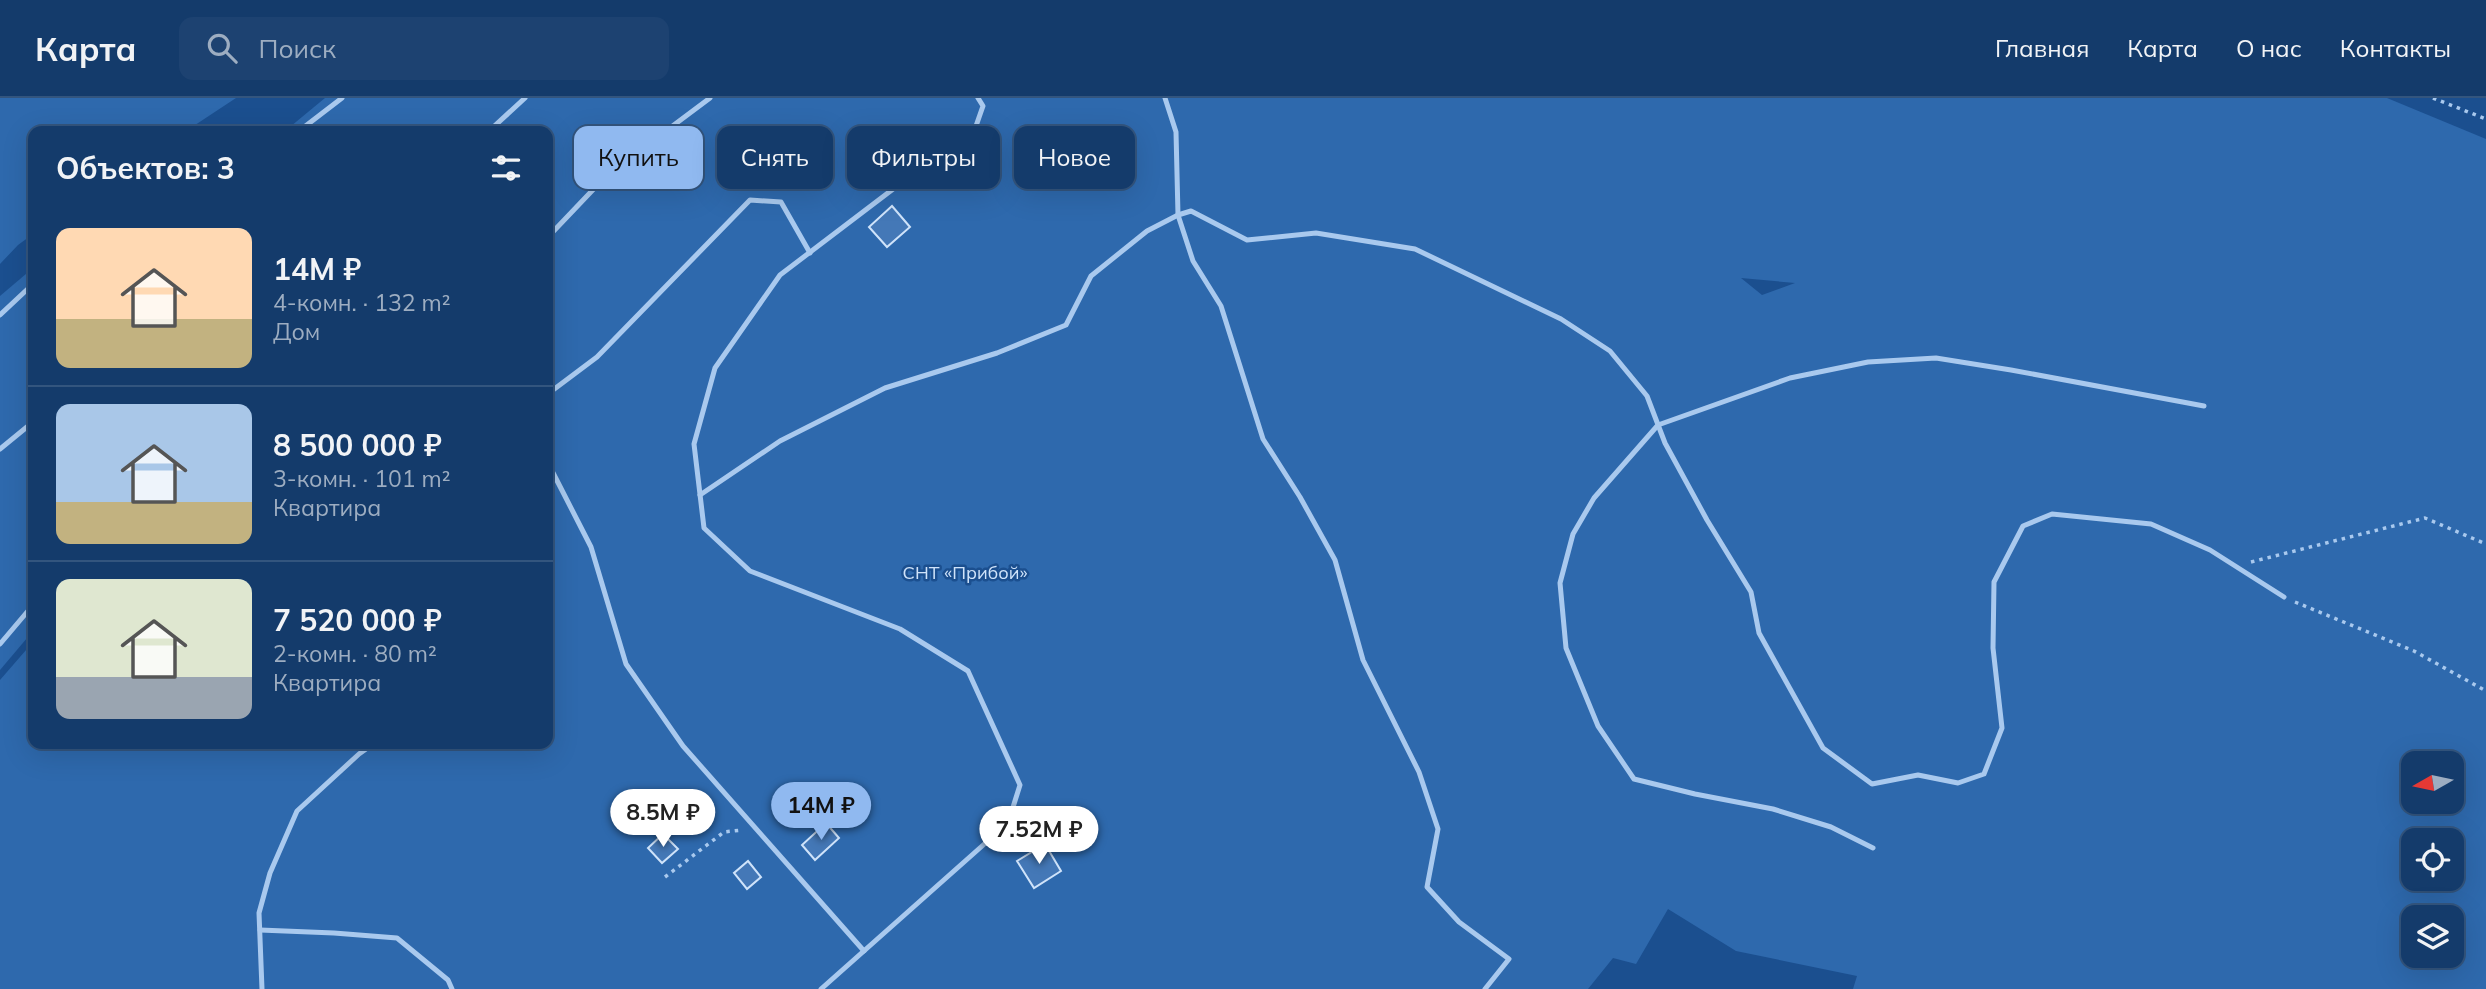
<!DOCTYPE html>
<html lang="ru">
<meta charset="utf-8">
<style>
body{margin:0;font-family:Mulish,sans-serif;background:#1d4271;color:#f1f3f6;height:100vh;display:flex;flex-direction:column;font-size:26px;white-space:nowrap}
*{box-sizing:border-box;margin:0}
p{font-size:23px;color:#9dadc1}
.icon{flex:none;width:38px;height:38px;fill:none;stroke:currentColor;stroke-width:2;stroke-linecap:round;stroke-linejoin:round}
.map{position:relative;flex:1;overflow:hidden}
.panel{position:absolute;left:28px;top:28px;width:525px;height:623px;display:flex;flex-direction:column;background:#143b6b;border-radius:14px;box-shadow:0 7px 28px #0002,0 0 0 2px #33557e}
.panel>*{flex:none}
.guide{position:absolute;left:574px;top:28px;width:665px;height:63px;display:flex;gap:14px}
.needle{width:46px;rotate:261deg}
.tools{position:absolute;left:2401px;top:653px;display:grid;gap:14px}
.tools a{display:grid;place-items:center;width:63px;height:63px;border-radius:14px;background:#143b6b;box-shadow:0 7px 28px #0002,0 0 0 2px #33557e;font-size:35px}
.price{position:absolute;translate:-50% -60px;padding:0 16px;border-radius:24px;background:#fff;color:#222;font-size:23px;line-height:46px;filter:drop-shadow(0 2px 4px #0008)}
.price::after{content:'';position:absolute;left:50%;top:42px;width:21px;height:16px;margin-left:-10px;background:inherit;clip-path:polygon(0 0,100% 0,50% 100%)}
.price.on{background:#90b9f0;color:#111}
ul{padding:0;list-style:none}
li{display:flex;align-items:center;gap:21px;height:175px;padding:0 28px}
li+li{border-top:2px solid #33557e}
li span{display:grid;place-items:center;flex:none;width:196px;height:140px;border-radius:14px;color:#555}
li>.icon{margin-inline-start:auto}
span .icon{width:84px;height:84px;fill:#fffc;stroke-width:1}
li b{font-size:30px}
h2{display:flex;justify-content:space-between;align-items:center;height:84px;padding:0 28px;font-size:30px}
.chip{padding:0 24px;border-radius:14px;background:#143b6b;box-shadow:0 7px 28px #0002,0 0 0 2px #33557e;font-size:24px;line-height:63px}
.chip.on{background:#90b9f0;color:#111}
header{display:flex;align-items:center;gap:42px;box-sizing:border-box;height:98px;padding:0 35px;background:#143b6b;border-bottom:2px solid #33557e}
header strong{font-size:33px}
nav{display:flex;gap:38px;margin-inline-start:auto;font-size:24px}
.search{width:490px;height:63px;background:#1d4271;display:flex;align-items:center;gap:18px;box-sizing:border-box;padding:0 24px;border-radius:14px;color:#9dadc1;font-size:26px}
.map>svg:first-child{display:block}
.green{fill:#2e69ad;fill-rule:evenodd}
.building{fill:#4478b7;stroke:#cfe3fa;stroke-width:2}
.lines{fill:none;stroke-linecap:round;stroke-linejoin:round}
.path{stroke:#a9c9ee;stroke-width:3.5;stroke-dasharray:3.5 5;stroke-linecap:butt}
.lane{stroke:#a9c9ee;stroke-width:5}
.labels{text-anchor:middle;dominant-baseline:central;stroke-width:5;stroke-linejoin:round;paint-order:stroke}
.park-label{font-size:18px;fill:#cfe3fa;stroke:#1b4f8f}
</style>
<header>
<strong>Карта</strong>
<div class="search"><svg class="icon" aria-label="search" viewBox="0 0 24 24"><circle cx="10" cy="10" r="6"/><path d="M15 15l6 6"/></svg>Поиск</div>
<nav><a>Главная</a><a>Карта</a><a>О нас</a><a>Контакты</a></nav>
</header>
<div class="map">
<svg width="2486" height="891" viewBox="0 0 2486 891">
<rect width="100%" height="100%" fill="#1b4f8f"/>
<g class="green">
<polygon points="0,0 236,0 186,33 33,33 33,136 18,147 0,166"/>
<path d="M325,0h2062l99,41v850h-633l4,-13 -121,-25 -68,-42 -32,55 -23,-6 -25,31h-1588v-309l33,-38v102h515v-613h-263zM1741,180l54,5 -33,12zM2413,665h39v39h-39zM2413,742h39v38h-39zM2413,819h39v39h-39z"/>
<polygon points="33,170 33,533 0,572 0,198"/>
</g>
<g class="building">
<polygon points="892,108 910,129 887,149 869,129"/>
<polygon points="826,725 839,740 815,762 802,747"/>
<polygon points="663,736 678,751 662,765 648,750"/>
<polygon points="1045,746 1061,773 1034,790 1017,763"/>
<polygon points="748,763 761,779 747,791 734,775"/>
</g>
<g class="lines">
<g class="path">
<polyline points="2433,0 2486,21"/>
<polyline points="2251,464 2425,420 2486,446"/>
<polyline points="2295,504 2414,553 2486,593"/>
<polyline points="665,779 724,734 742,732"/>
</g>
<g class="lane">
<polyline points="1165,0 1176,34 1178,117 1193,163 1221,208 1263,341 1300,399 1335,462 1363,562 1419,674 1438,731 1427,789 1459,824 1509,861 1485,891"/>
<polyline points="299,33 342,0"/>
<polyline points="489,33 525,0"/>
<polyline points="548,139 607,77 710,0"/>
<polyline points="0,217 33,186"/>
<polyline points="548,299 549,295 597,259 750,102 781,104 810,155"/>
<polyline points="0,351 33,324"/>
<polyline points="548,365 591,449 626,566 683,648 864,853"/>
<polyline points="700,397 780,343 885,290 997,255 1066,227 1091,178 1147,133 1178,117 1191,113 1247,142 1316,135 1415,151 1561,221 1610,253 1647,298 1665,345 1707,422 1751,494 1759,535 1823,650 1872,686 1918,677 1958,685 1984,676 2002,630 1993,550 1994,484 2023,428 2052,416 2151,426 2210,452 2284,499"/>
<polyline points="0,546 33,507"/>
<polyline points="1873,750 1831,729 1773,711 1695,696 1634,681 1598,628 1566,550 1560,485 1573,436 1594,400 1658,327 1790,280 1868,264 1936,260 2011,272 2204,308"/>
<polyline points="260,832 334,835 397,840 448,882 452,891"/>
<polyline points="262,891 259,815 270,775 297,713 359,656 373,646"/>
<polyline points="821,891 1008,725 1020,687 968,573 900,531 750,473 704,430 694,346 715,270 780,177 976,28 983,8 978,0"/>
</g>
</g>
<g class="labels">
<g class="park-label">
<text x="965" y="474">СНТ «Прибой»</text>
</g>
</g>
</svg>
<div class="tools">
<a><svg class="needle" viewBox="-14 -14 28 28"><path d="M0-13l5 13h-10z" fill="#e53935"/><path d="M0 13l5-13h-10z" fill="#9dadc1"/></svg></a>
<a><svg class="icon" aria-label="locate" viewBox="0 0 24 24"><circle cx="12" cy="12" r="6"/><path d="M12 2v4M12 18v4M2 12h4M18 12h4"/></svg></a>
<a><svg class="icon" aria-label="layers" viewBox="0 0 24 24"><path d="M12 4l9 5-9 5-9-5zM3 14l9 5 9-5"/></svg></a>
</div>
<b class="price on" style="left:821px;top:744px">14M ₽</b>
<b class="price" style="left:663px;top:751px">8.5M ₽</b>
<b class="price" style="left:1039px;top:768px">7.52M ₽</b>
<div class="guide">
<a class="chip on">Купить</a>
<a class="chip">Снять</a>
<a class="chip">Фильтры</a>
<a class="chip">Новое</a>
</div>
<section class="panel">
<h2>Объектов: 3<svg class="icon" aria-label="filters" viewBox="0 0 24 24"><path d="M4 7h16M4 17h16"/><circle cx="9" cy="7" r="2"/><circle cx="15" cy="17" r="2"/></svg></h2>
<ul>
<li><span style="background:linear-gradient(#ffd9b3 65%,#c2b280 0)"><svg class="icon" aria-label="home" viewBox="0 0 24 24"><path d="M3 11l9-7 9 7M6 9v11h12V9"/></svg></span><div><b>14M ₽</b><p>4-комн. · 132 m²</p><p>Дом</p></div></li>
<li><span style="background:linear-gradient(#a9c7e8 70%,#c2b280 0)"><svg class="icon" aria-label="home" viewBox="0 0 24 24"><path d="M3 11l9-7 9 7M6 9v11h12V9"/></svg></span><div><b>8 500 000 ₽</b><p>3-комн. · 101 m²</p><p>Квартира</p></div></li>
<li><span style="background:linear-gradient(#dfe7d0 70%,#9aa5b1 0)"><svg class="icon" aria-label="home" viewBox="0 0 24 24"><path d="M3 11l9-7 9 7M6 9v11h12V9"/></svg></span><div><b>7 520 000 ₽</b><p>2-комн. · 80 m²</p><p>Квартира</p></div></li>
</ul>
</section>
</div>
